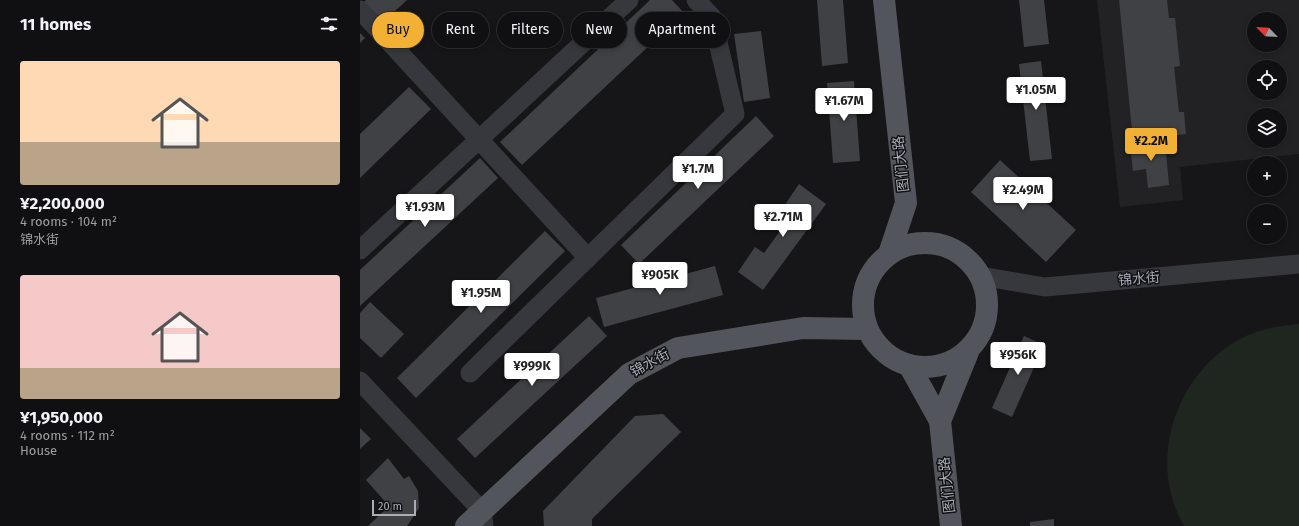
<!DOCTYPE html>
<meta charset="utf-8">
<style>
body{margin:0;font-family:"Fira Sans","Noto Sans SC",sans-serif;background:#1e1e20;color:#f1f3f6;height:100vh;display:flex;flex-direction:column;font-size:15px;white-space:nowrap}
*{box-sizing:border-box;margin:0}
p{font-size:13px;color:#9c9d9f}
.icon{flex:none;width:22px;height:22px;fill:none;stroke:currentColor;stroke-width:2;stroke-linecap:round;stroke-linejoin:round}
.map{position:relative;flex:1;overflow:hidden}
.drawer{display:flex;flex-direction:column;background:#101012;width:360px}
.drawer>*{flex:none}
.banner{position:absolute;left:12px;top:12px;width:380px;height:36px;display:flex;gap:8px}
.needle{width:26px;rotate:295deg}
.fabs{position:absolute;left:887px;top:12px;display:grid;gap:8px}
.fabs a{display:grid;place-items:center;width:40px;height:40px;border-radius:50%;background:#101012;box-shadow:0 2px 6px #0003,0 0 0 1px #303032;font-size:20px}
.scale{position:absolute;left:12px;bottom:10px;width:44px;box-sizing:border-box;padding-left:4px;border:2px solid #a8adb8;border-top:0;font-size:11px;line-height:14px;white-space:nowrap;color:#a8adb8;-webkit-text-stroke:3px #111113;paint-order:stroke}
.price{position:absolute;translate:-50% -34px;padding:0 9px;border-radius:4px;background:#fff;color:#222;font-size:13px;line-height:26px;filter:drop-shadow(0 1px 2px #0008)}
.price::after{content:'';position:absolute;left:50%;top:24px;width:12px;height:9px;margin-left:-6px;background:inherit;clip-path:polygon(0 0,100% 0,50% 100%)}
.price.on{background:#f2b134;color:#111}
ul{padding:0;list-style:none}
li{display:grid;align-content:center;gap:8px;height:212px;padding:0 20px}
li span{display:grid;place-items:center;height:124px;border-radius:4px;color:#555}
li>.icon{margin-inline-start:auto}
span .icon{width:72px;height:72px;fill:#fffc;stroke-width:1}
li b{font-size:17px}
h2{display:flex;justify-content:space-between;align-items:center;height:48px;padding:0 20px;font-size:17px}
.tag{padding:0 14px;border-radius:18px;background:#101012;box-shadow:0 2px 6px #0003,0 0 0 1px #303032;font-size:14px;line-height:36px}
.tag.on{background:#f2b134;color:#111}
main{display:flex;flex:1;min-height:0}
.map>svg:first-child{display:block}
.built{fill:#222225;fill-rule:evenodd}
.green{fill:#1e261f}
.building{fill:#404145}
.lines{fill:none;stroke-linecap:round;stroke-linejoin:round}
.minor{stroke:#37383d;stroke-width:19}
.major{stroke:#53555c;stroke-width:22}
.labels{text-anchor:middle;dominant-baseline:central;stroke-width:3;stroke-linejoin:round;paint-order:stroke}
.street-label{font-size:14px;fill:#a8adb8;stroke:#111113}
</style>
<main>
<section class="drawer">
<h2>11 homes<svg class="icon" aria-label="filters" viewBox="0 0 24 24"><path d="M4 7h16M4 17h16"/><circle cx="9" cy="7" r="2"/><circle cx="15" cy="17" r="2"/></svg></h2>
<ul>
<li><span style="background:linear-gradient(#ffd9b3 65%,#b9a48a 0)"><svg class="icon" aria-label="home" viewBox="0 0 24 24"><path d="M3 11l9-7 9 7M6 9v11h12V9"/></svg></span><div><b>¥2,200,000</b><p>4 rooms · 104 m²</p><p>锦水街</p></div></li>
<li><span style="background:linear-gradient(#f6c9c9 75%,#b9a48a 0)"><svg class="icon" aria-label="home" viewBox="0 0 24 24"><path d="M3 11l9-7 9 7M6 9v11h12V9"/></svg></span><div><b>¥1,950,000</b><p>4 rooms · 112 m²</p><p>House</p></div></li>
</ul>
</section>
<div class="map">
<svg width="939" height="526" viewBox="0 0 939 526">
<rect width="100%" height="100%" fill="#161618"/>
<path class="built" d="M737,0h202v154l-119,13 3,33 -63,7zM894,19h26v26h-26zM894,67h26v26h-26zM894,115h26v26h-26z"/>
<path class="green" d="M939,324v202h-115c-38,-65 -8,-153 56,-187 19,-10 38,-13 59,-15z"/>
<g class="building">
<polygon points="6,0 47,0 23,22 4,2"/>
<polygon points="290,0 312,0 324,13 162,165 140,142"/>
<polygon points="457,0 483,0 488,63 462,66"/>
<polygon points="659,0 684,0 689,44 664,47"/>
<polygon points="759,0 807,0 809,18 815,18 820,66 814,67 819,112 824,112 826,134 773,140"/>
<polygon points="401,31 410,98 384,102 374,34"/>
<polygon points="0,33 5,38 0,43"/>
<polygon points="681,61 692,159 670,161 659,64"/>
<polygon points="494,81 500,161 473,163 467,83"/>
<polygon points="49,87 71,109 0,178 0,134"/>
<polygon points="396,116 414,136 279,264 261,245"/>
<polygon points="805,141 809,185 788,188 786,169 773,171 770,145"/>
<polygon points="120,158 138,178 0,306 0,270"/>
<polygon points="640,160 716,230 686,262 611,192"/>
<polygon points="439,184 466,204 403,290 378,272 395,247 404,253 431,216 422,209"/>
<polygon points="185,231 205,251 56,398 37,378"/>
<polygon points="355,266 363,295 244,327 236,298"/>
<polygon points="10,302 44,334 21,358 0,338 0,313"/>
<polygon points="229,316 247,336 115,458 97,439"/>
<polygon points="664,336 684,345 652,417 632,408"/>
<polygon points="303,414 321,432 232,519 232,526 184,526 183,511 275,416"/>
<polygon points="0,428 11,439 0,449"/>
<polygon points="28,458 44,479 49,476 58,491 59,508 47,526 8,526 29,506 6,480"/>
<polygon points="694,519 694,526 670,526 670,522"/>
</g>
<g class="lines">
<g class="minor">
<polyline points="0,10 228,258"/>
<polyline points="0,250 269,0"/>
<polyline points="620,276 685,287 939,264"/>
<polyline points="110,373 375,114 352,17 336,0"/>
<polyline points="0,381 122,511 124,526"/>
</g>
<g class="major">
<polyline points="524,0 546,203 529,254"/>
<circle cx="565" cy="305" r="62"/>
<polyline points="550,367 580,421 608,352"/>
<polyline points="580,421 591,526"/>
<polyline points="106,526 269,374 318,348 443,328 506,329"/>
</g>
</g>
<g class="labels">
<g class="street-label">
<text transform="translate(541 164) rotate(-96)">图们大路</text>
<text transform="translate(779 279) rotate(-5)">锦水街</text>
<text transform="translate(290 363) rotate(-29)">锦水街</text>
<text transform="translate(587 485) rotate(-96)">图们大路</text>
</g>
</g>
</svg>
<div class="fabs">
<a><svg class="needle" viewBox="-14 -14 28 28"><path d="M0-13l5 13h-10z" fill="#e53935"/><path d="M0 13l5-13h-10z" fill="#9c9d9f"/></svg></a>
<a><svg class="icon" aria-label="locate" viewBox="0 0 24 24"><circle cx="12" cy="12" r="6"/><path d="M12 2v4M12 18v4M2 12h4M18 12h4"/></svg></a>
<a><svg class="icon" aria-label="layers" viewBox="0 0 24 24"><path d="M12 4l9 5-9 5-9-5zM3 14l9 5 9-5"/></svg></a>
<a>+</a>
<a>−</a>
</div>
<div class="scale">20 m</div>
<b class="price" style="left:676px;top:111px">¥1.05M</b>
<b class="price" style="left:484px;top:122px">¥1.67M</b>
<b class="price on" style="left:791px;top:162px">¥2.2M</b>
<b class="price" style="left:338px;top:190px">¥1.7M</b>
<b class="price" style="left:663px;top:211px">¥2.49M</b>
<b class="price" style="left:65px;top:228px">¥1.93M</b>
<b class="price" style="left:423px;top:238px">¥2.71M</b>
<b class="price" style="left:300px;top:296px">¥905K</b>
<b class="price" style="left:121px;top:314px">¥1.95M</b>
<b class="price" style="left:658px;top:376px">¥956K</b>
<b class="price" style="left:172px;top:387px">¥999K</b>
<div class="banner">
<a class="tag on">Buy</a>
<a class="tag">Rent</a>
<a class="tag">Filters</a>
<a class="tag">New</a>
<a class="tag">Apartment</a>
</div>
</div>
</main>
